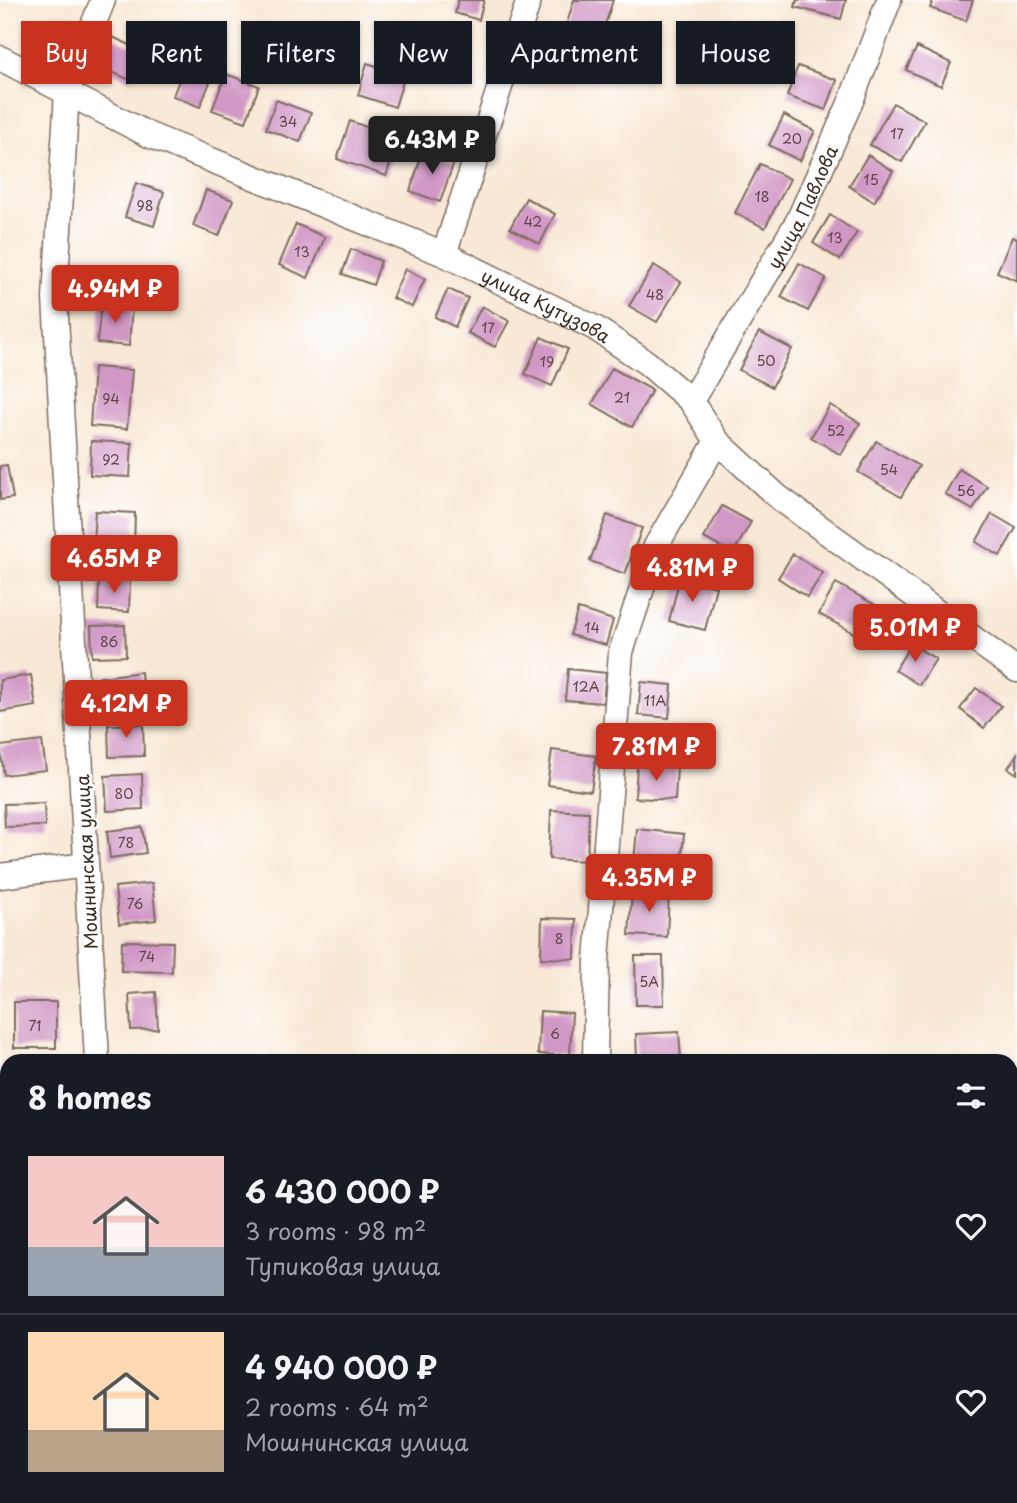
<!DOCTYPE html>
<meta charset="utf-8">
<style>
body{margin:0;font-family:"Playpen Sans",sans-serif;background:#20242c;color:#f1f3f6;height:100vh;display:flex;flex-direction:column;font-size:26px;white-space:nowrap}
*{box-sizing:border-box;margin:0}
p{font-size:23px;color:#9ea1a6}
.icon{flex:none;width:38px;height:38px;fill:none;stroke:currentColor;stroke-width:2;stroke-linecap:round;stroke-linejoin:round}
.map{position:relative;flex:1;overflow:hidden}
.side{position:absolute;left:0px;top:1054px;width:1018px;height:450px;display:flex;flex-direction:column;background:#171b24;border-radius:21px 21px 0 0;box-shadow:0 2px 5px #0004}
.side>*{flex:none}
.top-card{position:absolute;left:21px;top:21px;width:976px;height:63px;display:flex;gap:14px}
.price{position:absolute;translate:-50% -60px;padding:0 16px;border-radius:7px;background:#c8321e;color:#fff;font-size:23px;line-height:46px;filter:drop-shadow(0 2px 4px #0008)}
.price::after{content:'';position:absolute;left:50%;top:42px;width:21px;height:16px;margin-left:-10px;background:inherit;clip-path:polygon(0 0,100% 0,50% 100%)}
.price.on{background:#222;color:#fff}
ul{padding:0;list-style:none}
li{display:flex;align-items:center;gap:21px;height:175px;padding:0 28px}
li+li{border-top:2px solid #363941}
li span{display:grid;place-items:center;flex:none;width:196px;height:140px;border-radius:0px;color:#555}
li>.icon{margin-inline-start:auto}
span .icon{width:84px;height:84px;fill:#fffc;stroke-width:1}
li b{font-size:30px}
h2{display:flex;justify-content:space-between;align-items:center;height:84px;padding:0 28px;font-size:30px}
.tag{padding:0 24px;border-radius:0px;background:#171b24;box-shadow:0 2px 5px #0004;font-size:24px;line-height:63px}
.tag.on{background:#c8321e;color:#fff}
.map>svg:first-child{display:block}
.building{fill:#d198c6}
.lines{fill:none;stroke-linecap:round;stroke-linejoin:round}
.street-casing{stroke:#7d6c5e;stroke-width:27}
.street{stroke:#fff;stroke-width:24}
.labels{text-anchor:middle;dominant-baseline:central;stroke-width:6;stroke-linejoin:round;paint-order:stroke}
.number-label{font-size:14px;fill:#604648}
.street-label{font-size:18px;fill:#3b2a1e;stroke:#fff}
</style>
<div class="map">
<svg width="1017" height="1503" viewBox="0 0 1017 1503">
<rect width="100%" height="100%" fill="#fff"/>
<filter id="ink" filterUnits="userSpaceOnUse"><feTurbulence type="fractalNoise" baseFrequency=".0143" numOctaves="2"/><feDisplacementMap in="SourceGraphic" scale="14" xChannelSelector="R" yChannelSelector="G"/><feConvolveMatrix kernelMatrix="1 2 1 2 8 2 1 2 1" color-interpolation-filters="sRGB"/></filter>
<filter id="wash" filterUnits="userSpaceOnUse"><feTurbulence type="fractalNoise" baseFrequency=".00686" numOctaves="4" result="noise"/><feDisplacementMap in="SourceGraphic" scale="28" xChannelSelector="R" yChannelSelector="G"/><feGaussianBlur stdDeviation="1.57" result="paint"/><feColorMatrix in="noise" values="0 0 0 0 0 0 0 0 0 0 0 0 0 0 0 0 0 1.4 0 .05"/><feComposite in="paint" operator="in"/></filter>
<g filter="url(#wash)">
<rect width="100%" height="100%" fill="#f8e8d5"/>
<g id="blocks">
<g class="building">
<polygon points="458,0 484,0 479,20 455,13"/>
<polygon points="574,0 613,0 601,37 566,26"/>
<polygon points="797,0 846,0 841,19 795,7"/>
<polygon points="933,0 973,0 966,21 930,8"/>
<polygon points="104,33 143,51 130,80 91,63"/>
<polygon points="917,47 951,63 941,86 906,70"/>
<polygon points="367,63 405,75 395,107 358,95"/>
<polygon points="798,66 837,80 826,110 787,96"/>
<polygon points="184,67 212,77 200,107 173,96"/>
<polygon points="226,74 259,86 246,122 212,110"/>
<polygon points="276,100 311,113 300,142 266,129"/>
<polygon points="893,103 925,121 902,162 870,145"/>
<polygon points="784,115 815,131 800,161 769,145"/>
<polygon points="350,121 399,139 386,176 337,159"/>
<polygon points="423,151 454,162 440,202 410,191"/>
<polygon points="868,155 893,171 874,202 849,186"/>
<polygon points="760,164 790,179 765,228 735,213"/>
<polygon points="136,183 164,192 154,226 125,217"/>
<polygon points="206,190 233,200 219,236 193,226"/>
<polygon points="526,198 555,214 540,244 510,228"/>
<polygon points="830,215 857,232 840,260 813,243"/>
<polygon points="296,224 325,237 308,278 279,265"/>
<polygon points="1012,237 1017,239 1017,281 997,272"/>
<polygon points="351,249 381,261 373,285 342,274"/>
<polygon points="799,263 826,278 808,311 781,297"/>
<polygon points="654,265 681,282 657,322 629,306"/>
<polygon points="405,269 425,279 412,307 392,298"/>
<polygon points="448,289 468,298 455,327 435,317"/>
<polygon points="101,304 132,307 129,346 97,343"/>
<polygon points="482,306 509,321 495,347 468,333"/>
<polygon points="759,332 792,349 772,387 739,370"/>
<polygon points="541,337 568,349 552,386 525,374"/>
<polygon points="94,367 132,370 127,429 90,426"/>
<polygon points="612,368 652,390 632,427 592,404"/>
<polygon points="830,405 860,423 841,455 811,437"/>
<polygon points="91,441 132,443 130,477 90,475"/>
<polygon points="876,441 919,466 901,497 858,472"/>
<polygon points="7,465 13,498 0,500 0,466"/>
<polygon points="959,469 987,486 973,510 945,494"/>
<polygon points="722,506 751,522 733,554 704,538"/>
<polygon points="95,511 135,513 134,547 93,545"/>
<polygon points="992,514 1016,528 1000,556 976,542"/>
<polygon points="607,515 642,528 625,574 590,561"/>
<polygon points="793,554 823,573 807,597 778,578"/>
<polygon points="680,577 716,587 705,630 669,621"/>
<polygon points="99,579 130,580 129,612 98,610"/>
<polygon points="836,583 875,605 859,636 819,614"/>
<polygon points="578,609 613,620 606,645 570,635"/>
<polygon points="125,625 126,656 92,657 91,626"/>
<polygon points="911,644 936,659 919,685 895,670"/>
<polygon points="568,669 606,673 603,703 565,700"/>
<polygon points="141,672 143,699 103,704 100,677"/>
<polygon points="31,675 36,706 0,712 0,680"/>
<polygon points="641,682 672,685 669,718 638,715"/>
<polygon points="976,688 1001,706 984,728 960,709"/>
<polygon points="143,724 144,756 109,757 108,725"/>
<polygon points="42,741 46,770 4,775 0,746"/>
<polygon points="552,750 596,756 591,791 547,785"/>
<polygon points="1017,754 1017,774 1008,768"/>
<polygon points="637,765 677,767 675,800 635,798"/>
<polygon points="142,774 143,809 107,811 105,776"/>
<polygon points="44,803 45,826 5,827 4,804"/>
<polygon points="551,810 589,812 587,861 549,859"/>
<polygon points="142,827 146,853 110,858 107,831"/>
<polygon points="637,829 684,834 681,866 634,862"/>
<polygon points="152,883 156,920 119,924 115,887"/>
<polygon points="632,890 669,893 667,937 629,935"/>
<polygon points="542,918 576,919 575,959 541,958"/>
<polygon points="122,941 173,942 172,972 121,971"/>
<polygon points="635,956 663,956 664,1005 636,1005"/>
<polygon points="156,992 158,1029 131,1030 129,994"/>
<rect x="14" y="1002" width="42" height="46"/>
<polygon points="540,1011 572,1013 570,1056 538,1054"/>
<polygon points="679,1032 681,1060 637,1060 636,1034"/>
<polygon points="145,1496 175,1496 175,1500 145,1498"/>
</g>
</g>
</g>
<g filter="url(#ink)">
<use href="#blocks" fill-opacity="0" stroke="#7d6c5e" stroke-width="2"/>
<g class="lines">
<g class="street-casing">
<g id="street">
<path id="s1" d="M0,58l149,77 295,119 151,74 52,35 44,38 26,40 61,56 239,173"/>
<polyline points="444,254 529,0"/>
<path id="s2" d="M691,401l107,-180 53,-120 38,-101"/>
<polyline points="0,876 86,865"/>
<polyline points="97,1060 55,298 67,91 103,0"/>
<polyline points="595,1060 597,960 621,652 656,546 717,441"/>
<polyline points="1012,1358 1017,1358"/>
<polyline points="114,1503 114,1496"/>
</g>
</g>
<use href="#street" class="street"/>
</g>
</g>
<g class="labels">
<g class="number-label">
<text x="288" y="121">34</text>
<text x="897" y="133">17</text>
<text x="792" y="138">20</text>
<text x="871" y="179">15</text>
<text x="762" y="196">18</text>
<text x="145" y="205">98</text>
<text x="533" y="221">42</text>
<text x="835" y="237">13</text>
<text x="302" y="251">13</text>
<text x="655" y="294">48</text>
<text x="488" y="327">17</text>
<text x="766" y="360">50</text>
<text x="547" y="361">19</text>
<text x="622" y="397">21</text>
<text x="111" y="398">94</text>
<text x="836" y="430">52</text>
<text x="111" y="459">92</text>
<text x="889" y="469">54</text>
<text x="966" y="490">56</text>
<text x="592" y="627">14</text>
<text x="109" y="641">86</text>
<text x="586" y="686">12А</text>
<text x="655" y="700">11А</text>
<text x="124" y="793">80</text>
<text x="126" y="842">78</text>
<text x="135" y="903">76</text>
<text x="559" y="938">8</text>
<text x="147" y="956">74</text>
<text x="649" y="981">5А</text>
<text x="35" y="1025">71</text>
<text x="555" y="1033">6</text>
</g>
<g class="street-label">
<text stroke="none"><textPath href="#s2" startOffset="224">улица Павлова</textPath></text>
<text stroke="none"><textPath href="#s1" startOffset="600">улица Кутузова</textPath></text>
<text transform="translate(86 862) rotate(-93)">Мошнинская улица</text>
</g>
</g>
</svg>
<b class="price on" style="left:432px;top:176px">6.43M ₽</b>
<b class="price" style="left:115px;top:325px">4.94M ₽</b>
<b class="price" style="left:114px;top:595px">4.65M ₽</b>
<b class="price" style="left:692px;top:604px">4.81M ₽</b>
<b class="price" style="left:915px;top:664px">5.01M ₽</b>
<b class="price" style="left:126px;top:740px">4.12M ₽</b>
<b class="price" style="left:656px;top:783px">7.81M ₽</b>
<b class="price" style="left:649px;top:914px">4.35M ₽</b>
<div class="top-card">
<a class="tag on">Buy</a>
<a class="tag">Rent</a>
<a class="tag">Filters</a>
<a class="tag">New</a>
<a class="tag">Apartment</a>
<a class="tag">House</a>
</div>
<section class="side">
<h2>8 homes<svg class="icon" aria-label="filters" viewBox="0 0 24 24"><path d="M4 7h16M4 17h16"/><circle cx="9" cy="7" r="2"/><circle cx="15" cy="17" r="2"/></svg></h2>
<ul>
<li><span style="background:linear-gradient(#f6c9c9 65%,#9aa5b1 0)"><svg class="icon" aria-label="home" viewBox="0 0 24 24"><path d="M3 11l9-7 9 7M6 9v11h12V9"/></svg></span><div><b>6 430 000 ₽</b><p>3 rooms · 98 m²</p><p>Тупиковая улица</p></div><svg class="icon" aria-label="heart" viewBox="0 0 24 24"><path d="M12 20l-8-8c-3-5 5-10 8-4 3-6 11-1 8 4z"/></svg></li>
<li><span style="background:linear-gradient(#ffd9b3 70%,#b9a48a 0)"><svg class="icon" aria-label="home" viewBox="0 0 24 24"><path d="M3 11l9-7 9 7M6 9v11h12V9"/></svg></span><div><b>4 940 000 ₽</b><p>2 rooms · 64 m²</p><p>Мошнинская улица</p></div><svg class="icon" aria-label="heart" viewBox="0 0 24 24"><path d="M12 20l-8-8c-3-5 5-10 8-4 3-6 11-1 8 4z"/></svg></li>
</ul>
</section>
</div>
